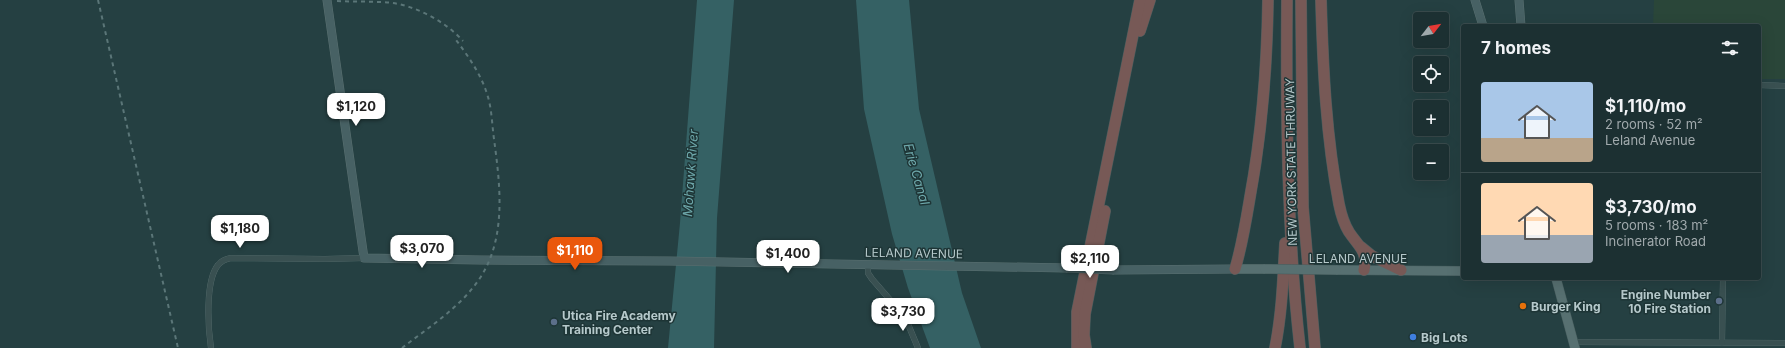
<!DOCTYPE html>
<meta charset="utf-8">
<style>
body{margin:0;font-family:Inter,sans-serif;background:#293c3e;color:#f1f3f6;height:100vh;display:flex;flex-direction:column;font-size:15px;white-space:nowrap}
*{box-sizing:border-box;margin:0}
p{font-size:13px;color:#a0a9ac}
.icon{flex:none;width:22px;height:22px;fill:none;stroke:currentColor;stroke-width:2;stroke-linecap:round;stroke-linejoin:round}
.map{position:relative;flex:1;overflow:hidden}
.details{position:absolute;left:1461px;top:24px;width:300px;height:256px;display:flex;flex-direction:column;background:#1c3032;border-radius:4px;box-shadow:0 4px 16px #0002,0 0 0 1px #3a4b4d}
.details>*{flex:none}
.needle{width:26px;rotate:59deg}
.buttons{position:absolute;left:1413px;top:12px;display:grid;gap:8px}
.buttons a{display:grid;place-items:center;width:36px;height:36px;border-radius:4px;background:#1c3032;box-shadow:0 4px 16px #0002,0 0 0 1px #3a4b4d;font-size:20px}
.price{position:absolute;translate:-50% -34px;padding:0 9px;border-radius:8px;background:#fff;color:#222;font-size:13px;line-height:26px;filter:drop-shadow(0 1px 2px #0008)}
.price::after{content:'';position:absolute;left:50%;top:24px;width:12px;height:9px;margin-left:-6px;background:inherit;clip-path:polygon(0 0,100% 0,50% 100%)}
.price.on{background:#ea580c;color:#fff}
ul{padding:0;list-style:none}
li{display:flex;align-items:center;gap:12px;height:100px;padding:0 20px}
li+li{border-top:1px solid #3a4b4d}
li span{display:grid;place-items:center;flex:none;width:112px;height:80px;border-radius:4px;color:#555}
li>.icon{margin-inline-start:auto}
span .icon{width:48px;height:48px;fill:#fffc;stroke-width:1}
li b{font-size:17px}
h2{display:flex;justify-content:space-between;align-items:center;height:48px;padding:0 20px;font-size:17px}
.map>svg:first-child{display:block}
.green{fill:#2a4639}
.water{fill:#356164}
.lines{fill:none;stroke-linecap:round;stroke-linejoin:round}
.street-casing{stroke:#5a7071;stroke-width:6}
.secondary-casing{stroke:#5a7071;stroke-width:9}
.primary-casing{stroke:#465c5d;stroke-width:10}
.highway-casing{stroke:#475d5e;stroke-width:12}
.street{stroke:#395051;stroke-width:5.5}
.secondary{stroke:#476164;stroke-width:8}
.primary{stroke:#577071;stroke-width:9}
.highway{stroke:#775956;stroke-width:11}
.rail{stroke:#5b7678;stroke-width:2;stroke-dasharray:4 4;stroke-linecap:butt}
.secondary-bridge-casing{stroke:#5a7071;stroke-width:9;stroke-linecap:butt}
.primary-bridge-casing{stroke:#465c5d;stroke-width:10;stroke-linecap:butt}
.secondary-bridge{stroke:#476164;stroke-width:8}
.primary-bridge{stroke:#577071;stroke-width:9}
.service-dot{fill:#5c6f8a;stroke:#1e3536;stroke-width:1.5}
.food-dot{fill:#e8710a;stroke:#1e3536;stroke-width:1.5}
.shop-dot{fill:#3f7fe0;stroke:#1e3536;stroke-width:1.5}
.labels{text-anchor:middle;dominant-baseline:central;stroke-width:3;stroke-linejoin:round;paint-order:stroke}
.street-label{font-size:12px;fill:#b6c9cb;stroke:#1e3536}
.poi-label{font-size:12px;font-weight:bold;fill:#b6c9cb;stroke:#1e3536;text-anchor:start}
.water-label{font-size:13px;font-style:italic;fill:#6ea8ab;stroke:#1e3536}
</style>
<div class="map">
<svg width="1785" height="348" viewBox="0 0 1785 348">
<rect width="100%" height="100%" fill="#254042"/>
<polygon class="green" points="1654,0 1785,0 1785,79 1759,79 1759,26 1653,26"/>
<g class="water">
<polygon points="697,0 734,0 717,218 714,348 668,348 680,223"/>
<polygon points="856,0 909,0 919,109 962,293 981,348 930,348 908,288 892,234 864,109"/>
</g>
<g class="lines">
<g class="street-casing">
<g id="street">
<polyline points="1759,85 1785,86"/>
<polyline points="868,264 868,273 872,279 905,317 918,348"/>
<polyline points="1574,342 1785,343"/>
<polyline points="1722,343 1723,278"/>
<path d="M211,348c-3,-20 -6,-67 7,-83 3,-4 8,-6 13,-7l94,1 39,-1"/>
</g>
</g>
<g class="secondary-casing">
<g id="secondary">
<polyline points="327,0 364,258 480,260 669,261 1066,268"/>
<polyline points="1475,0 1483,26"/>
<polyline points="1519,0 1521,26"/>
<polyline points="1114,270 1235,269"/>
</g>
</g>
<g class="primary-casing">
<g id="primary">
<polyline points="1235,269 1265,269"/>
<polyline points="1336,270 1463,271"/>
<polyline points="1556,278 1575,348"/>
</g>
</g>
<g class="highway-casing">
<g id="highway">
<path d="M1287,0c-1,116 0,232 13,348"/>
<polyline points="1301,0 1303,207 1315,348"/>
<path d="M1321,0c2,69 5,136 18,204 2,10 5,20 10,28 10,15 19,19 15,38"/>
<polyline points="1140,31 1150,0"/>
<polyline points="1361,247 1372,256 1401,270"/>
<path d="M1235,269c7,-23 11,-48 15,-72 12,-65 17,-131 18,-197"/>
<polyline points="1077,348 1077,312 1140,0"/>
<polyline points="1086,348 1084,335 1085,314 1105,211"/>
<path d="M1275,348c7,-35 8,-69 10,-105"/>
</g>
</g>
<use href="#street" class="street"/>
<use href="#secondary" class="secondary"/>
<use href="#primary" class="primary"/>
<use href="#highway" class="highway"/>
<g class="rail">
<polyline points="98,0 178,348"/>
<path d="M337,1c19,1 38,0 56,2 25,4 53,19 70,38"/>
<path d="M402,348c27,-21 59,-41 78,-70 27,-41 20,-94 14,-139 -2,-14 -2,-28 -6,-42 -6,-21 -19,-40 -32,-57"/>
</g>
<g class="secondary-bridge-casing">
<polyline id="secondary-bridge" points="1066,268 1114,270"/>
</g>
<g class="primary-bridge-casing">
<polyline id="primary-bridge" points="1265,269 1336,270"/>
</g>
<use href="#secondary-bridge" class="secondary-bridge"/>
<use href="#primary-bridge" class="primary-bridge"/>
</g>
<g class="service-dot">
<circle cx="1719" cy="301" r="4"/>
<circle cx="554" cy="322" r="4"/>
</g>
<circle class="food-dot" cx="1523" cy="306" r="4"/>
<circle class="shop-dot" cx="1413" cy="337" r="4"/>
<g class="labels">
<g class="street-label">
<text transform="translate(1291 162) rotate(-91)">NEW YORK STATE THRUWAY</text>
<text transform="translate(914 253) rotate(1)">LELAND AVENUE</text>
<text x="1358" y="258">LELAND AVENUE</text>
</g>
<g class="poi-label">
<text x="1711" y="294" text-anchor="end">Engine Number<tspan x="1711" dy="14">10 Fire Station</tspan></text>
<text x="1531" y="306">Burger King</text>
<text x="562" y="315">Utica Fire Academy<tspan x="562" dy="14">Training Center</tspan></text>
<text x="1421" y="337">Big Lots</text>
</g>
<g class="water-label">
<text transform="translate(690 173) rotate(-86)">Mohawk River</text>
<text transform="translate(917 174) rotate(74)">Erie Canal</text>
</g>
</g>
</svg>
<div class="buttons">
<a><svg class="needle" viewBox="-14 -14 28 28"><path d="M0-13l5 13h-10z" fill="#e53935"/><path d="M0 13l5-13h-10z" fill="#a0a9ac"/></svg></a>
<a><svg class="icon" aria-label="locate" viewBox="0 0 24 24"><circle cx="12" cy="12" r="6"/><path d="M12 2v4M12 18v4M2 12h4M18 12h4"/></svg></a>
<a>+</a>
<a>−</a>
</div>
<b class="price" style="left:356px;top:127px">$1,120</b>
<b class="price" style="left:240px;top:249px">$1,180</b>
<b class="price" style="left:422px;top:269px">$3,070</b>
<b class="price on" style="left:575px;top:271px">$1,110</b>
<b class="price" style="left:788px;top:274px">$1,400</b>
<b class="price" style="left:1090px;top:279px">$2,110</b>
<b class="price" style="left:903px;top:332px">$3,730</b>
<section class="details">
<h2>7 homes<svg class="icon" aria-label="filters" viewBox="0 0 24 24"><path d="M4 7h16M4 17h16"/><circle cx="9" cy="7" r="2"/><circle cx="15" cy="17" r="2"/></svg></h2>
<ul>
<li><span style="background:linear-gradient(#a9c7e8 70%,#b9a48a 0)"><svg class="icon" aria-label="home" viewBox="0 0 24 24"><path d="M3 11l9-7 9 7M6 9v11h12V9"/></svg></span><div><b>$1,110/mo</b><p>2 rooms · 52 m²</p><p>Leland Avenue</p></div></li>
<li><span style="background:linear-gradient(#ffd9b3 65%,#9aa5b1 0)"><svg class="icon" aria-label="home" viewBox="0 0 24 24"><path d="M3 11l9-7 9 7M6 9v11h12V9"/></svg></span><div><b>$3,730/mo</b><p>5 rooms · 183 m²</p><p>Incinerator Road</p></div></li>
</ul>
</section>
</div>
